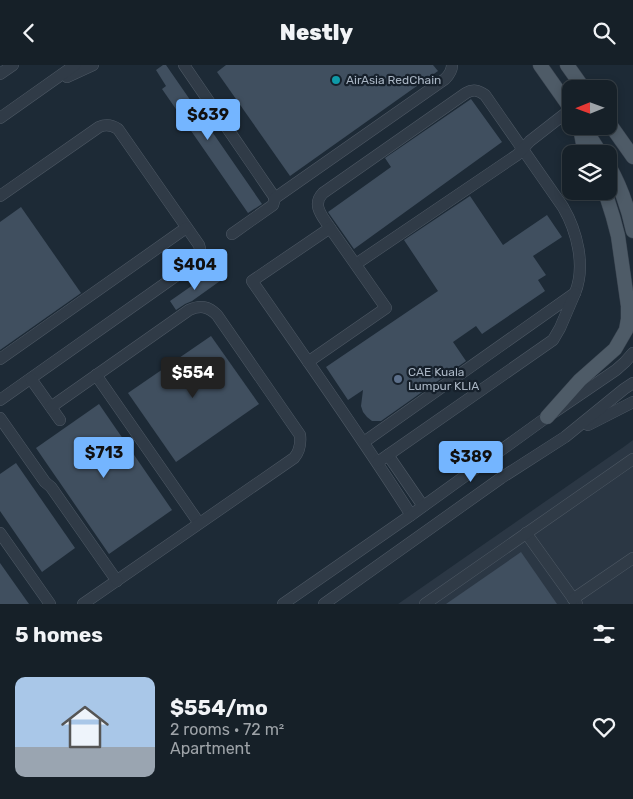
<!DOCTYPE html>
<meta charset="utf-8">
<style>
body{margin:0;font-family:Rubik,sans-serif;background:#232d34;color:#f1f3f6;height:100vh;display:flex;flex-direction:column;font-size:19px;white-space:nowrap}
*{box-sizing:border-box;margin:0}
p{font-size:16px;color:#9ea3a8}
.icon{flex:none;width:28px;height:28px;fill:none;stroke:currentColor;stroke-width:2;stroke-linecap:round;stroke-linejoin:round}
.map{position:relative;height:539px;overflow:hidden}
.details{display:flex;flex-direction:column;background:#162028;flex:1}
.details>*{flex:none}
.needle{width:32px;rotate:269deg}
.tools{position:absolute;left:562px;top:15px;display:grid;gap:10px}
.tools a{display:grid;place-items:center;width:55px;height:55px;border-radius:10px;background:#162028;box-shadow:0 2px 8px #0003,0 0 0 1px #353e45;font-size:25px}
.price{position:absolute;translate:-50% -42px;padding:0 11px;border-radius:5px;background:#74b5ff;color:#111;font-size:16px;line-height:32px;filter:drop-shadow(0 1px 2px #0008)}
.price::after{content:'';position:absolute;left:50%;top:30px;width:15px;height:11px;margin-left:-8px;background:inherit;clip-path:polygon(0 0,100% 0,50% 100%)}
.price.active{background:#222;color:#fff}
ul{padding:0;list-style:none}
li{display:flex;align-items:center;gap:15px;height:125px;padding:0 15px}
li span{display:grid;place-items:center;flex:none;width:140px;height:100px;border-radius:10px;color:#555}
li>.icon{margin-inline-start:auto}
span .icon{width:60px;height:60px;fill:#fffc;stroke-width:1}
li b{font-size:21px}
h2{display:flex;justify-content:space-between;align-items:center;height:60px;padding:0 15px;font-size:21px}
header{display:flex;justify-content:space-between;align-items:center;height:65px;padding:0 15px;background:#162028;font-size:22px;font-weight:800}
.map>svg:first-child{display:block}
.airport{fill:#2b3744}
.building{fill:#404f5f}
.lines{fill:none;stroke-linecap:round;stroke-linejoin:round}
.minor-casing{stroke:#4e5965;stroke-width:12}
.major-casing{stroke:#3a4450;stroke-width:15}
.minor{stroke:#303b47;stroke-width:11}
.major{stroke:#4e5b67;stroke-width:14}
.culture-dot{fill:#0f9aa8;stroke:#16202b;stroke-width:2}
.service-dot{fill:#5c6f8a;stroke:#16202b;stroke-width:2}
.labels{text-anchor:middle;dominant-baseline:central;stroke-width:4.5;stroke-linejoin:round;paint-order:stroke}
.poi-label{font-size:12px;fill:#aab6c4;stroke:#16202b;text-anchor:start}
</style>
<header><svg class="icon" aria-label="back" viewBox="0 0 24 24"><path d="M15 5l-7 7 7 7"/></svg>Nestly<svg class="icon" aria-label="search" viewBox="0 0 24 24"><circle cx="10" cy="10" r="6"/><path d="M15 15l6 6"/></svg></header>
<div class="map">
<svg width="633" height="539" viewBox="0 0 633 539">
<rect width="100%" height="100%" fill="#1d2a36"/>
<polygon class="airport" points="633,375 633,539 398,539 625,381"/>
<g class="building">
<polygon points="163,0 166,0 262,139 248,148 162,24 166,21 156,5"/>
<polygon points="226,0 433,0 438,6 290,111 217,7"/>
<polygon points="471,34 502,77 354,184 328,147 391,102 385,93"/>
<polygon points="470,131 503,180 547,150 562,172 533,191 546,210 538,215 545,226 482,269 476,261 453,277 466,296 381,356 372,356 367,352 363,347 361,341 363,325 348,335 326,302 438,226 404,175"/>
<polygon points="21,142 81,228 0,285 0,157"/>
<polygon points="213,206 220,216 192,236 185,239 176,245 170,236"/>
<polygon points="211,271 259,339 176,397 128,328"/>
<polygon points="99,339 172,445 109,489 36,383"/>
<polygon points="16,398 75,483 42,507 0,446 0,409"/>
<polygon points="521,487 557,539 446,539"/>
<polygon points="0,498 29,539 0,539"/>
</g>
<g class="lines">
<g class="minor-casing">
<g id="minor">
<polyline points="184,0 275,133"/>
<polyline points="0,9 13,0"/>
<polyline points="67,12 93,0"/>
<polyline points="0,53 75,0"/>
<path d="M0,131l99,-69c7,-3 13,-2 19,2l81,116c2,6 2,11 -2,16l-197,139"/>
<path d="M330,163c-7,-11 -19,-23 -7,-35l143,-100c7,-4 12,-3 19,2l78,112c14,24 23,59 12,86l-211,149"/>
<path d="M232,169l41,-29 2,-7 170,-119c4,-4 7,-8 7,-14"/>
<polyline points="356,199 517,90 530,76 571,44"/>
<polyline points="0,294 186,163"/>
<path d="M308,297l78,-54 -56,-80 -78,53c54,78 109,155 159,234"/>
<polyline points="96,310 199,458"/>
<polyline points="31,314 60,355"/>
<path d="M51,342l138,-97c11,-5 19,-4 28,5l83,120c1,9 0,16 -6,23l-211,146"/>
<polyline points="0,353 45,417 51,422 117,516"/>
<polyline points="588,360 633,337"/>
<polyline points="388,390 423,441"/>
<polyline points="378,397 553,275 560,263 575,228"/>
<polyline points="0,468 50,539"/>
<polyline points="526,468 577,539"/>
<polyline points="573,534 633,493"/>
<polyline points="283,539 411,450 547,352 616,305 625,297 633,288"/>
<polyline points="324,539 501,413 565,372 624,324 633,318"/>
<polyline points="425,539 633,394"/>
</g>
</g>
<g class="major-casing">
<g id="major">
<polyline points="540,0 571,44"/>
<polyline points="567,0 584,24"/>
<polyline points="609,58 633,92"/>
<polyline points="583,61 601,89"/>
<polyline points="580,63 585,89"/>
<path d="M609,101c12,21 19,41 24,65"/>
<polyline points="547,352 580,315 615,284 626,265 628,254 628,241 618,171 613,152 607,133 603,126"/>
</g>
</g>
<use href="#minor" class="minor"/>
<use href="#major" class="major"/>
</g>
<circle class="culture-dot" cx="336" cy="15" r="5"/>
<circle class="service-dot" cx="398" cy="314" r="5"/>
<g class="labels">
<g class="poi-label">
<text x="346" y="15">AirAsia RedChain</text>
<text x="408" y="307">CAE Kuala<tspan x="408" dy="14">Lumpur KLIA</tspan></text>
</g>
</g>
</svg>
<div class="tools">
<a><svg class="needle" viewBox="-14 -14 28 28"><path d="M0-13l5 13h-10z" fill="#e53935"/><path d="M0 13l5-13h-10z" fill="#9ea3a8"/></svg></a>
<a><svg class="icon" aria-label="layers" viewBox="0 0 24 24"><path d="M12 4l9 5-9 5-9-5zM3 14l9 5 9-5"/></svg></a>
</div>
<b class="price" style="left:208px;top:76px">$639</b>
<b class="price" style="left:195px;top:226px">$404</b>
<b class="price active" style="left:193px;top:334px">$554</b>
<b class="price" style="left:104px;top:414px">$713</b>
<b class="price" style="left:471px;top:418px">$389</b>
</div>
<section class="details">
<h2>5 homes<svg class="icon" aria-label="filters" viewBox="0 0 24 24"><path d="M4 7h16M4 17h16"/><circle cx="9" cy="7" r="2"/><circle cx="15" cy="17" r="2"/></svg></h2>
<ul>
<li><span style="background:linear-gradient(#a9c7e8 70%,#9aa5b1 0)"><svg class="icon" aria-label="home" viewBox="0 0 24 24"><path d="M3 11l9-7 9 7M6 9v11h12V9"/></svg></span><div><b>$554/mo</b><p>2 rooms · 72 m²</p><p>Apartment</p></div><svg class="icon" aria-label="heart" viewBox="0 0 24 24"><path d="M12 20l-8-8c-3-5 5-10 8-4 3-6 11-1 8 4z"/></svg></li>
</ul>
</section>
